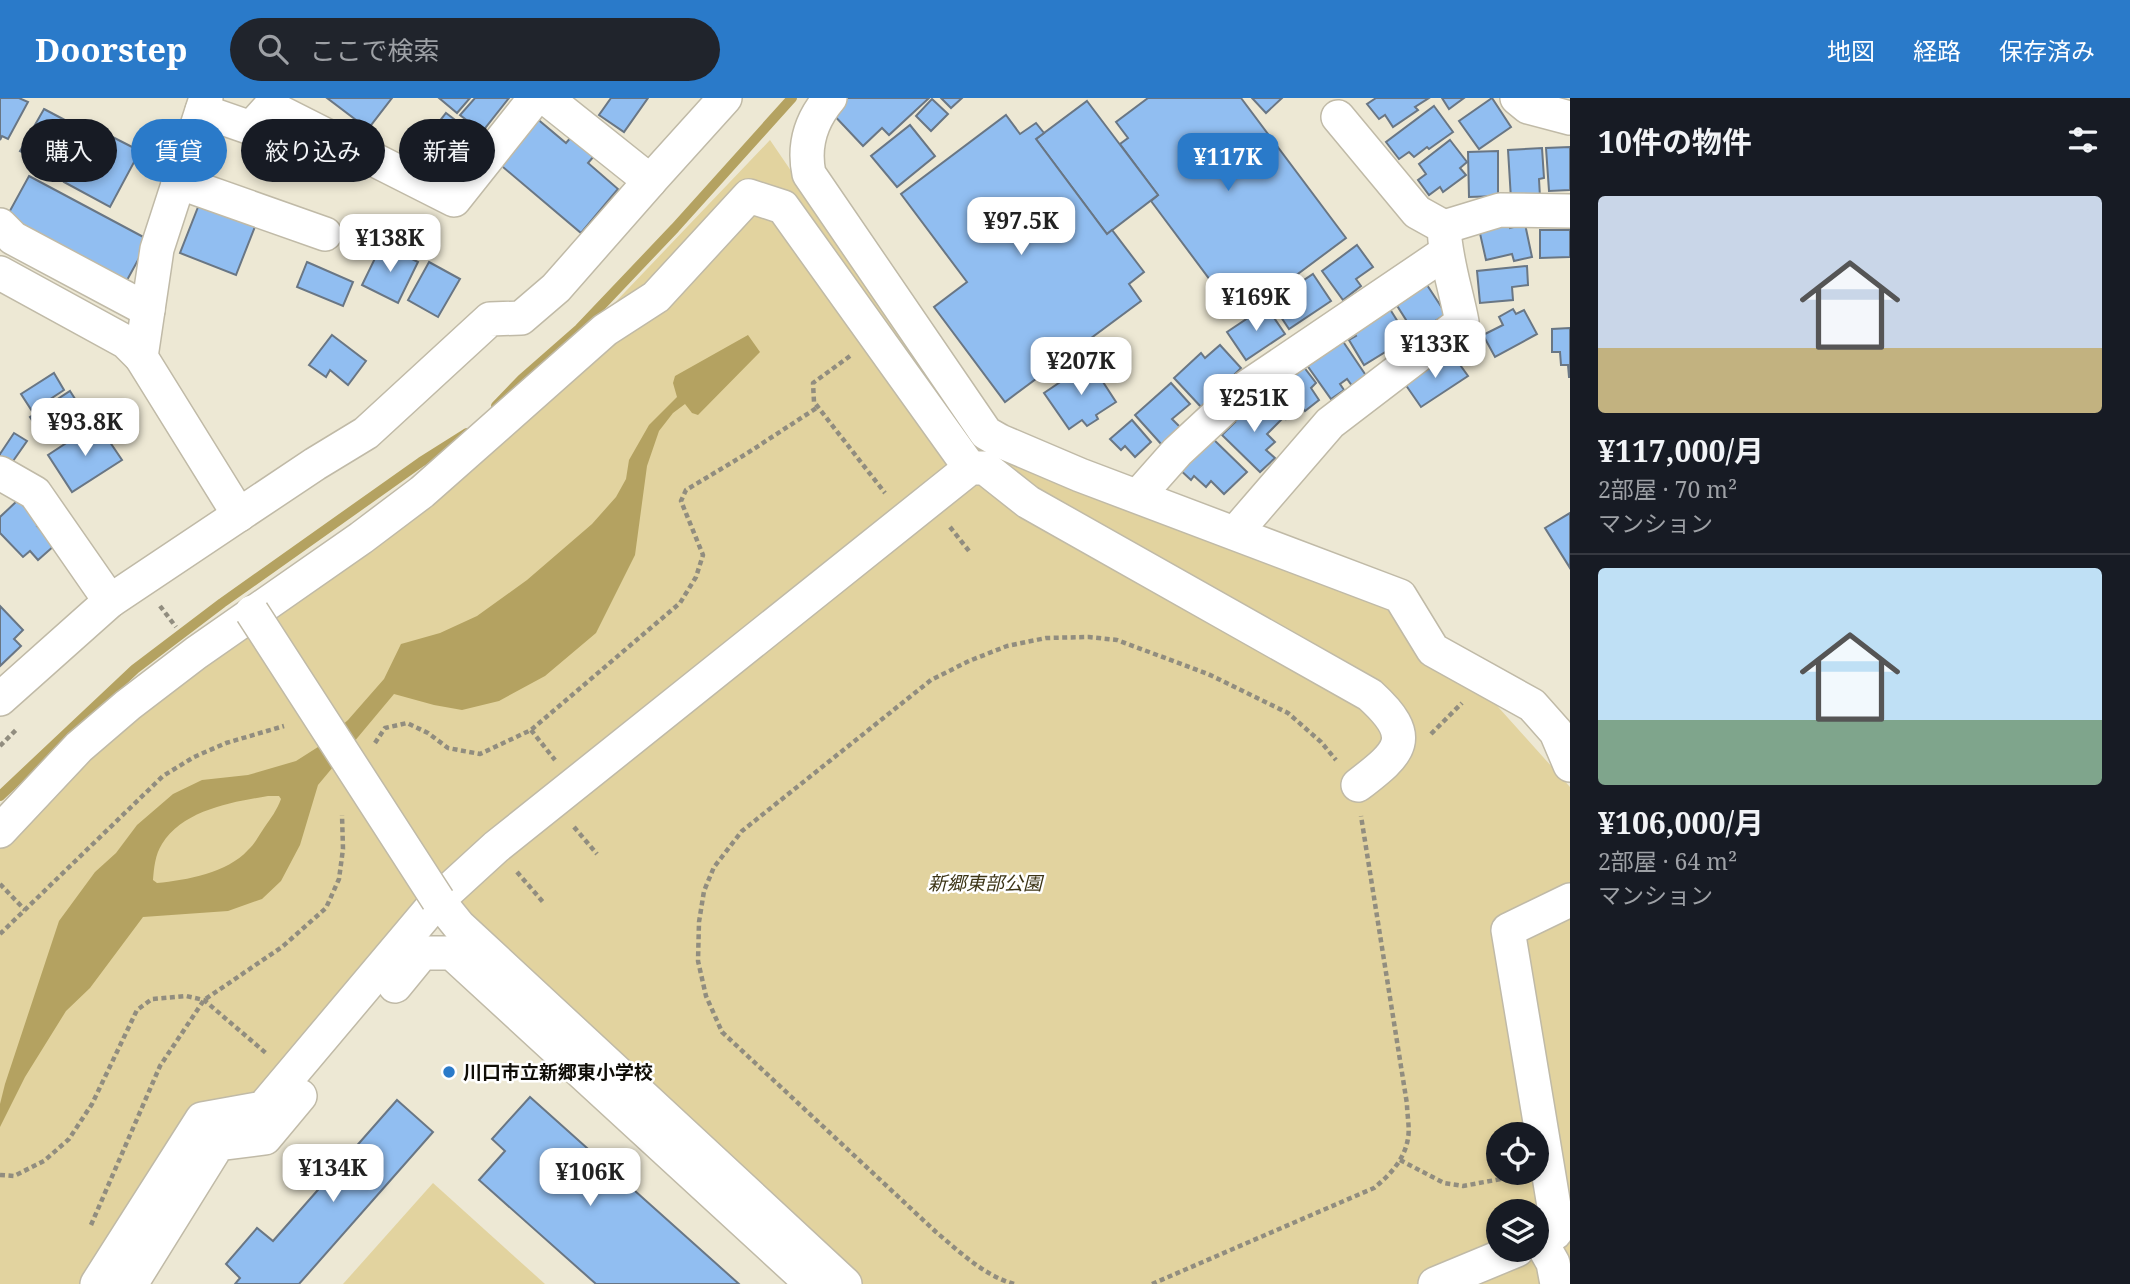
<!DOCTYPE html>
<html lang="ja">
<meta charset="utf-8">
<style>
body{margin:0;font-family:"Noto Serif","Noto Sans JP",serif;background:#20242c;color:#f1f3f6;height:100vh;display:flex;flex-direction:column;font-size:26px;white-space:nowrap}
*{box-sizing:border-box;margin:0}
p{font-size:23px;color:#9ea1a6}
.icon{flex:none;width:38px;height:38px;fill:none;stroke:currentColor;stroke-width:2;stroke-linecap:round;stroke-linejoin:round}
.map{position:relative;flex:1;overflow:hidden}
.panel{display:flex;flex-direction:column;background:#171b24;width:560px}
.panel>*{flex:none}
.guide{position:absolute;left:21px;top:21px;width:665px;height:63px;display:flex;gap:14px}
.tools{position:absolute;left:1486px;top:1024px;display:grid;gap:14px}
.tools a{display:grid;place-items:center;width:63px;height:63px;border-radius:50%;background:#171b24;box-shadow:0 4px 10px #0003;font-size:35px}
.price{position:absolute;translate:-50% -60px;padding:0 16px;border-radius:14px;background:#fff;color:#222;font-size:23px;line-height:46px;filter:drop-shadow(0 2px 4px #0008)}
.price::after{content:'';position:absolute;left:50%;top:42px;width:21px;height:16px;margin-left:-10px;background:inherit;clip-path:polygon(0 0,100% 0,50% 100%)}
.price.selected{background:#2a7ac9;color:#fff}
ul{padding:0;list-style:none}
li{display:grid;align-content:center;gap:14px;height:371px;padding:0 28px}
li+li{border-top:2px solid #363941}
li span{display:grid;place-items:center;height:217px;border-radius:7px;color:#555}
li>.icon{margin-inline-start:auto}
span .icon{width:126px;height:126px;fill:#fffc;stroke-width:1}
li b{font-size:30px}
h2{display:flex;justify-content:space-between;align-items:center;height:84px;padding:0 28px;font-size:30px}
.tag{padding:0 24px;border-radius:32px;background:#171b24;box-shadow:0 4px 10px #0003;font-size:24px;line-height:63px}
.tag.selected{background:#2a7ac9;color:#fff}
header{display:flex;align-items:center;gap:42px;box-sizing:border-box;height:98px;padding:0 35px;background:#2a7ac9;color:#fff}
header strong{font-size:33px}
nav{display:flex;gap:38px;margin-inline-start:auto;font-size:24px}
.search{width:490px;height:63px;background:#20242c;display:flex;align-items:center;gap:18px;box-sizing:border-box;padding:0 24px;border-radius:38px;color:#9ea1a6;font-size:26px}
main{display:flex;flex:1;min-height:0}
.map>svg:first-child{display:block}
.green{fill:#e2d39f;fill-rule:evenodd}
.water{fill:#b4a261;fill-rule:evenodd}
.lines{fill:none;stroke-linecap:round;stroke-linejoin:round}
.stream{stroke:#b4a261;stroke-width:10}
.building{fill:#91bef1;stroke:#697684;stroke-width:2}
.minor-casing{stroke:#c0baa7;stroke-width:36}
.path{stroke:#918d7f;stroke-width:4.5;stroke-dasharray:5 3.5;stroke-linecap:butt}
.minor{stroke:#fff;stroke-width:33}
.minor-bridge-casing{stroke:#c0baa7;stroke-width:36;stroke-linecap:butt}
.minor-bridge{stroke:#fff;stroke-width:33}
.poi-dot{fill:#2a7ac9;stroke:#fff;stroke-width:2.5}
.labels{text-anchor:middle;dominant-baseline:central;stroke-width:5;stroke-linejoin:round;paint-order:stroke}
.park-label{font-size:19px;font-style:italic;fill:#3c3416;stroke:#fff}
.poi-label{font-size:19px;font-weight:bold;fill:#0f0d07;stroke:#fff;text-anchor:start}
</style>
<header>
<strong>Doorstep</strong>
<div class="search"><svg class="icon" aria-label="search" viewBox="0 0 24 24"><circle cx="10" cy="10" r="6"/><path d="M15 15l6 6"/></svg>ここで検索</div>
<nav><a>地図</a><a>経路</a><a>保存済み</a></nav>
</header>
<main>
<div class="map">
<svg width="1570" height="1186" viewBox="0 0 1570 1186">
<rect width="100%" height="100%" fill="#ede8d4"/>
<g class="green">
<path d="M770,42l210,308 418,162 42,63 42,16 88,98v497h-739l-393,-357 -9,-1 -316,358h-113v-468l386,-310 198,-171zM1498,1036h38v38h-38zM1498,1113h38v39h-38z"/>
<polygon points="433,1085 545,1186 343,1186"/>
</g>
<path class="water" d="M748,237l12,17 -62,63 -6,-2 -7,-9 -12,9 -14,18 -12,35 -12,89 -39,78 -51,43 -46,25 -37,9 -28,-5 -40,-11 -76,91 -18,60 -19,36 -19,18 -34,12 -85,6 -53,71 -24,23 -41,66 -25,50v-23l5,-20 54,-163 36,-49 21,-19 21,-28 36,-31 29,-14 46,-5 48,-14 22,-14 30,-27 36,-41 17,-35 39,-11 37,-17 50,-36 65,-56 24,-27 10,-18 3,-19 20,-35 28,-28 -4,-14 2,-7zM268,698h11l2,3c-4,11 -10,19 -17,29 -5,7 -9,16 -16,22 -21,23 -61,30 -91,33l-4,-3c1,-12 2,-25 9,-36 21,-34 70,-42 106,-48z"/>
<g class="lines">
<g class="stream">
<polyline points="496,308 522,281 579,231 675,130 792,0"/>
<polyline points="0,698 135,571 222,505 421,364 467,335"/>
</g>
</g>
<g class="building">
<polygon points="0,0 19,0 28,4 8,41 2,38 0,42"/>
<polygon points="327,0 392,0 368,31"/>
<polygon points="439,0 470,0 457,15"/>
<polygon points="475,0 509,0 482,34 460,17"/>
<polygon points="611,0 648,0 624,34 599,17"/>
<polygon points="841,0 929,0 889,37 882,30 863,48 829,12"/>
<polygon points="941,0 962,0 951,10"/>
<polygon points="1148,0 1241,0 1346,140 1255,208 1241,190 1225,202 1151,103 1158,97 1120,46 1128,40 1116,24"/>
<polygon points="1252,0 1282,0 1266,15"/>
<polygon points="1376,0 1429,0 1415,9 1418,12 1393,29 1385,17 1379,21 1367,6"/>
<polygon points="1442,0 1464,0 1449,11"/>
<polygon points="1492,0 1511,29 1479,51 1459,23"/>
<polygon points="932,1 948,16 931,33 916,18"/>
<polygon points="1087,3 1158,97 1107,136 1036,41"/>
<polygon points="1434,8 1453,34 1429,51 1427,49 1414,59 1409,54 1399,61 1386,44"/>
<polygon points="44,11 80,30 57,73 20,53"/>
<polygon points="446,15 475,37 446,75 417,52"/>
<polygon points="1006,17 1020,36 1036,25 1044,35 1036,41 1107,136 1112,132 1144,174 1129,186 1141,203 1005,304 934,209 967,184 901,96"/>
<polygon points="535,19 566,45 572,38 594,58 588,65 618,91 581,135 497,64"/>
<polygon points="910,27 935,58 897,89 871,58"/>
<polygon points="93,29 140,53 110,109 64,84"/>
<polygon points="1450,42 1467,64 1460,70 1466,77 1443,94 1440,89 1429,97 1418,82 1426,76 1419,66"/>
<polygon points="1570,49 1570,92 1549,93 1546,50"/>
<polygon points="1542,50 1544,80 1539,81 1540,99 1511,101 1508,52"/>
<polygon points="1498,53 1498,98 1469,99 1468,54"/>
<polygon points="29,78 149,142 126,184 6,120"/>
<polygon points="200,104 256,126 236,177 180,155"/>
<polygon points="1509,124 1510,130 1525,126 1532,159 1514,163 1512,156 1486,162 1479,131"/>
<polygon points="1540,132 1570,132 1570,159 1540,160"/>
<polygon points="382,146 418,164 398,205 362,187"/>
<polygon points="1357,147 1373,169 1356,181 1361,188 1343,202 1322,173"/>
<polygon points="307,164 353,184 343,208 297,189"/>
<polygon points="429,164 460,181 438,219 408,202"/>
<polygon points="1527,168 1528,187 1512,189 1513,202 1480,205 1477,173"/>
<polygon points="1313,176 1331,203 1289,231 1271,204"/>
<polygon points="1427,187 1446,216 1415,236 1396,206"/>
<polygon points="1266,208 1285,236 1246,262 1227,234"/>
<polygon points="1388,208 1408,240 1364,267 1349,242 1356,238 1352,231"/>
<polygon points="1513,211 1516,216 1524,212 1537,236 1495,259 1483,237 1503,227 1499,219"/>
<polygon points="1570,230 1570,279 1569,279 1568,267 1561,267 1560,254 1552,254 1552,231"/>
<polygon points="332,237 366,263 348,287 330,272 326,279 309,267"/>
<polygon points="1340,239 1367,279 1353,289 1347,281 1340,286 1344,292 1331,301 1304,263"/>
<polygon points="1220,247 1241,270 1235,276 1237,278 1202,310 1174,280 1201,255 1205,260"/>
<polygon points="1453,257 1468,278 1421,309 1403,283 1437,261 1440,266"/>
<polygon points="1090,264 1116,304 1096,317 1098,321 1087,328 1082,322 1069,331 1044,295"/>
<polygon points="1300,264 1316,285 1311,290 1319,302 1305,313 1302,309 1286,321 1264,292"/>
<polygon points="54,275 64,292 32,313 21,296"/>
<polygon points="1171,285 1190,306 1172,321 1181,330 1162,347 1135,317"/>
<polygon points="70,293 84,315 44,341 30,319"/>
<polygon points="1259,300 1281,322 1267,336 1275,344 1266,352 1275,360 1260,374 1222,337 1235,324 1231,321"/>
<polygon points="1132,322 1151,344 1135,359 1125,348 1121,352 1110,341"/>
<polygon points="97,325 122,362 72,394 48,357"/>
<polygon points="14,335 27,343 11,366 0,359 0,356"/>
<polygon points="1209,337 1247,374 1224,396 1211,383 1206,389 1194,378 1191,382 1177,369"/>
<polygon points="18,402 40,425 37,428 55,447 38,462 30,453 23,459 0,435 0,419"/>
<polygon points="1570,415 1570,470 1545,430"/>
<polygon points="0,508 23,532 14,541 21,548 0,568"/>
<polygon points="530,999 739,1186 596,1186 479,1082 505,1053 492,1041"/>
<polygon points="397,1002 433,1034 299,1186 235,1186 240,1180 226,1166 257,1130 273,1143"/>
</g>
<g class="lines">
<g class="minor-casing">
<g id="minor">
<polyline points="206,0 157,151 141,259 239,417"/>
<polyline points="546,0 650,83 725,0"/>
<path d="M830,0c-19,22 -27,47 -21,76l177,259 14,8 80,34 320,121 33,54 99,55 24,27 14,33"/>
<polyline points="1517,0 1528,9 1570,20"/>
<polyline points="202,13 251,30 270,9 454,102 535,0"/>
<polyline points="178,84 325,136"/>
<polyline points="0,127 13,140 148,212"/>
<polyline points="1444,129 1500,112 1570,113"/>
<polyline points="0,175 126,244 141,259"/>
<polyline points="0,375 35,395 110,503"/>
<polyline points="1138,398 1177,354 1247,289 1445,155"/>
<path d="M1235,435l95,-110 132,-101c-6,-32 -17,-63 -18,-95l-27,-15 -79,-95"/>
<polyline points="0,601 110,503 315,366 366,335 490,221 521,220 556,190 650,83"/>
<polyline points="0,733 79,649 128,607 196,555 361,440 422,394 605,232 656,199 749,98 783,109 970,370"/>
<polyline points="438,802 459,828 845,1186"/>
<polyline points="395,888 422,855 452,855 812,1186"/>
<polyline points="1540,1142 1555,1135 1554,1108 1508,832 1570,802"/>
<polyline points="1536,1143 1540,1142 1553,1165 1557,1186"/>
<path d="M97,1186l105,-165 61,-11 175,-208 58,-53 474,-379h15l43,34 342,193c47,43 31,57 -12,90"/>
<polyline points="131,1186 218,1046 265,1040 300,998"/>
<polyline points="1435,1186 1517,1152"/>
</g>
</g>
<g class="path">
<polyline points="850,258 813,285 814,304 885,395"/>
<polyline points="950,429 969,453"/>
<polyline points="160,508 176,529"/>
<polyline points="531,632 555,662"/>
<polyline points="1431,636 1462,605"/>
<polyline points="375,645 385,630 407,625 428,635 448,650 480,656 531,632 680,505 696,479 703,457 681,403 686,392 746,356 818,309"/>
<polyline points="0,648 16,632"/>
<polyline points="574,729 597,756"/>
<polyline points="517,774 543,804"/>
<polyline points="0,786 25,812"/>
<polyline points="0,836 163,678 194,659 226,645 284,628"/>
<polyline points="1400,1062 1444,1085 1463,1088 1517,1078"/>
<polyline points="0,1077 14,1078 44,1063 69,1041 92,1006 137,912 152,901 186,898 204,902 267,956"/>
<polyline points="91,1127 160,968 204,902 282,849 326,810 339,781 343,751 342,717"/>
<path d="M1014,1186c-31,-9 -54,-32 -78,-52l-214,-200 -16,-36 -8,-35 1,-39 5,-31 10,-24 28,-36 189,-151 38,-19 38,-15 39,-8 43,-1 28,3 91,34 80,39 33,29 15,18"/>
<path d="M1152,1186l222,-96c16,-13 31,-29 34,-50 2,-10 -1,-23 -1,-34l-46,-288"/>
</g>
<use href="#minor" class="minor"/>
<g class="minor-bridge-casing">
<polyline id="minor-bridge" points="252,514 438,802"/>
</g>
<use href="#minor-bridge" class="minor-bridge"/>
</g>
<circle class="poi-dot" cx="449" cy="974" r="7"/>
<g class="labels">
<g class="park-label">
<text x="985" y="785">新郷東部公園</text>
</g>
<g class="poi-label">
<text x="463" y="974">川口市立新郷東小学校</text>
</g>
</g>
</svg>
<div class="tools">
<a><svg class="icon" aria-label="locate" viewBox="0 0 24 24"><circle cx="12" cy="12" r="6"/><path d="M12 2v4M12 18v4M2 12h4M18 12h4"/></svg></a>
<a><svg class="icon" aria-label="layers" viewBox="0 0 24 24"><path d="M12 4l9 5-9 5-9-5zM3 14l9 5 9-5"/></svg></a>
</div>
<b class="price selected" style="left:1228px;top:95px">¥117K</b>
<b class="price" style="left:1021px;top:159px">¥97.5K</b>
<b class="price" style="left:390px;top:176px">¥138K</b>
<b class="price" style="left:1256px;top:235px">¥169K</b>
<b class="price" style="left:1435px;top:282px">¥133K</b>
<b class="price" style="left:1081px;top:299px">¥207K</b>
<b class="price" style="left:1254px;top:336px">¥251K</b>
<b class="price" style="left:85px;top:360px">¥93.8K</b>
<b class="price" style="left:333px;top:1106px">¥134K</b>
<b class="price" style="left:590px;top:1110px">¥106K</b>
<div class="guide">
<a class="tag">購入</a>
<a class="tag selected">賃貸</a>
<a class="tag">絞り込み</a>
<a class="tag">新着</a>
</div>
</div>
<section class="panel">
<h2>10件の物件<svg class="icon" aria-label="filters" viewBox="0 0 24 24"><path d="M4 7h16M4 17h16"/><circle cx="9" cy="7" r="2"/><circle cx="15" cy="17" r="2"/></svg></h2>
<ul>
<li><span style="background:linear-gradient(#c9d6e8 70%,#c2b280 0)"><svg class="icon" aria-label="home" viewBox="0 0 24 24"><path d="M3 11l9-7 9 7M6 9v11h12V9"/></svg></span><div><b>¥117,000/月</b><p>2部屋 · 70 m²</p><p>マンション</p></div></li>
<li><span style="background:linear-gradient(#bfe0f5 70%,#7fa58c 0)"><svg class="icon" aria-label="home" viewBox="0 0 24 24"><path d="M3 11l9-7 9 7M6 9v11h12V9"/></svg></span><div><b>¥106,000/月</b><p>2部屋 · 64 m²</p><p>マンション</p></div></li>
</ul>
</section>
</main>
